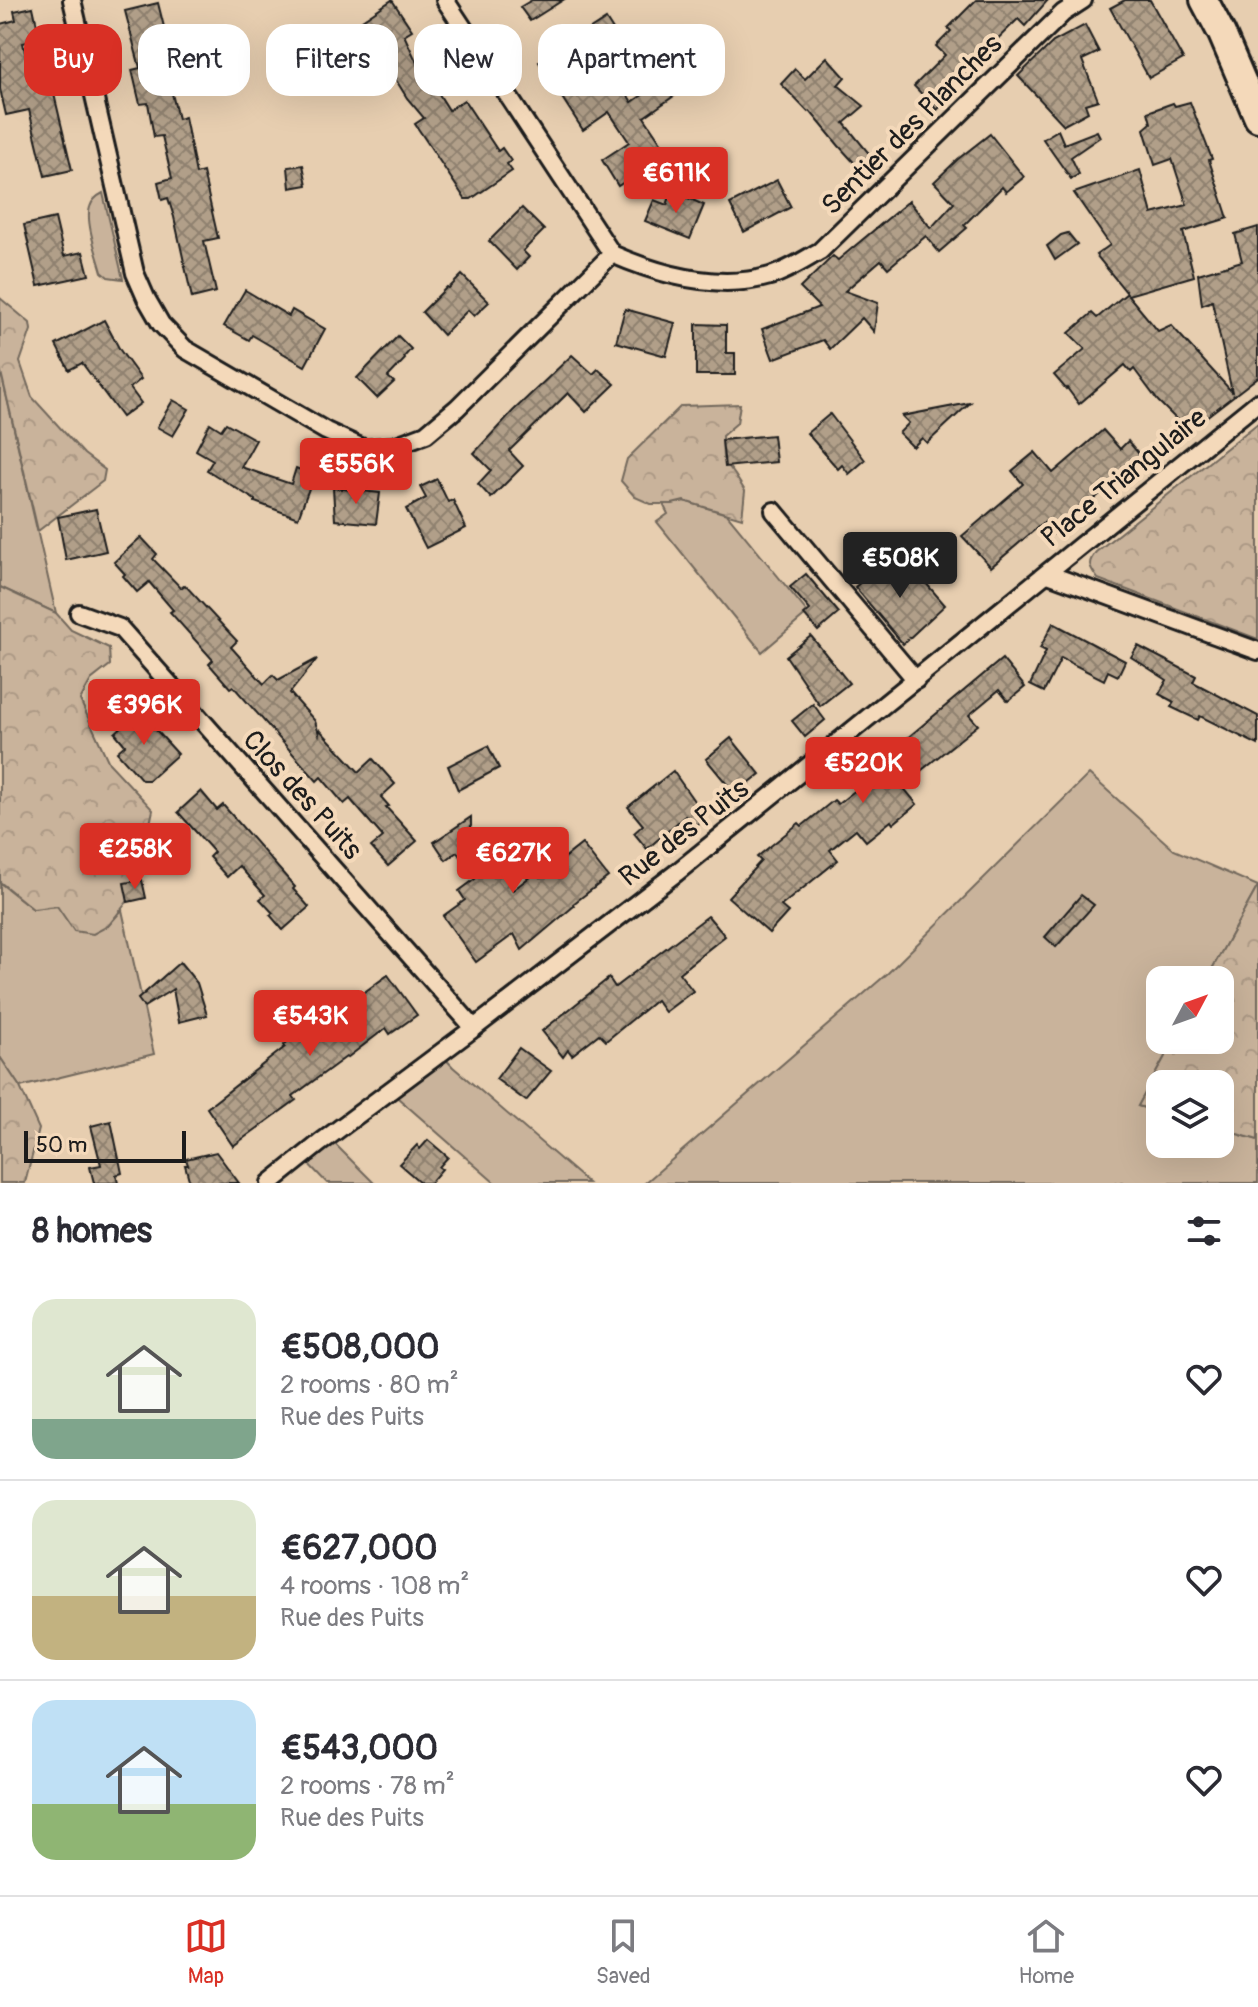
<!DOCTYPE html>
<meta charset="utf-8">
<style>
body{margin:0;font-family:Pangolin,sans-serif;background:#f7f7f7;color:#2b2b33;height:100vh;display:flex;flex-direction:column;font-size:30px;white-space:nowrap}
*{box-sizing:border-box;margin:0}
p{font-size:26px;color:#7c7c81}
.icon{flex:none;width:44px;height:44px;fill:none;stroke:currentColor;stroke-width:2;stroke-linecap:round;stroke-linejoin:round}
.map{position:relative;height:1183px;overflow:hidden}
.panel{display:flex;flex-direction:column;background:#fff;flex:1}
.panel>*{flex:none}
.banner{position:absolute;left:24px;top:24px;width:800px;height:72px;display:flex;gap:16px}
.needle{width:52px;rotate:49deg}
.tools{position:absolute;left:1146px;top:966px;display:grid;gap:16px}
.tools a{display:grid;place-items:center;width:88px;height:88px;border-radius:16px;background:#fff;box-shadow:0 8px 32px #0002;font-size:40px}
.scale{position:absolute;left:24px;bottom:20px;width:162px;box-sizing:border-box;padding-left:8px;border:4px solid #1c1c1c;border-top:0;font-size:22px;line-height:28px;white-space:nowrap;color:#1c1c1c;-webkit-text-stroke:6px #f4d9ba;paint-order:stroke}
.price{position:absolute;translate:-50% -68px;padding:0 18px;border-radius:8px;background:#d93025;color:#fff;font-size:26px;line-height:52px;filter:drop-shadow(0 2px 4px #0008)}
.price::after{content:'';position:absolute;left:50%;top:48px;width:24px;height:18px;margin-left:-12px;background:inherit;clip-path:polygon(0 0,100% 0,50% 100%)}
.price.active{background:#222;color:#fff}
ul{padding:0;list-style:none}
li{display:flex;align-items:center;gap:24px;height:200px;padding:0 32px}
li+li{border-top:2px solid #e1e1e2}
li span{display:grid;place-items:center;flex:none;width:224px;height:160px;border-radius:24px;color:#555}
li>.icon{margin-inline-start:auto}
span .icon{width:96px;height:96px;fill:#fffc;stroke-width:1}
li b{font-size:34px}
h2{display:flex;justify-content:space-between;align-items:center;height:96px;padding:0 32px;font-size:34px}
.tag{padding:0 28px;border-radius:24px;background:#fff;box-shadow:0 8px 32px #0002;font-size:28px;line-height:72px}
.tag.active{background:#d93025;color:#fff}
.dock{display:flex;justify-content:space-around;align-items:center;height:112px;border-top:2px solid #e1e1e2;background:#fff;font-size:22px;color:#7c7c81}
.dock a{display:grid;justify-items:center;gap:4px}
.dock .active{color:#d93025}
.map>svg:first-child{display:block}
.green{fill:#c9b39b;stroke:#72685c;stroke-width:2}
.forest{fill:url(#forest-crowns);stroke:#72685c;stroke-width:2}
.building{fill:url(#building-cross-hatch);stroke:#1c1c1c;stroke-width:2}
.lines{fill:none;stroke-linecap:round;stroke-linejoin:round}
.minor-casing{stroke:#1c1c1c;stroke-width:22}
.primary-casing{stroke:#1c1c1c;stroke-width:32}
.minor{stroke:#f4d9ba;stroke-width:16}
.primary{stroke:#f4d9ba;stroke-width:26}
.labels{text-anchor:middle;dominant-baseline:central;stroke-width:8;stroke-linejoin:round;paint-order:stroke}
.street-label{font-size:28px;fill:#1c1c1c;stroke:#f4d9ba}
</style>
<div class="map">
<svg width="1258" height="1183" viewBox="0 0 1258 1183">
<defs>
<pattern id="forest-crowns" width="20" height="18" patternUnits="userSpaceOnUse" patternTransform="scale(2)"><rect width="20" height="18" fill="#c9b39b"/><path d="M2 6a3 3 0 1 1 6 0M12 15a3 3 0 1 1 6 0" fill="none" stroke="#ac9985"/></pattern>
<pattern id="building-cross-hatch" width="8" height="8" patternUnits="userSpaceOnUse" patternTransform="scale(2)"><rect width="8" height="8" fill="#b19f89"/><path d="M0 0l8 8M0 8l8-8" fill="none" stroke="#8f816f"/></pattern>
</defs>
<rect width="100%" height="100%" fill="#e7ceb0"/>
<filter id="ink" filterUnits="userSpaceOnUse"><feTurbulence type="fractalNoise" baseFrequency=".0125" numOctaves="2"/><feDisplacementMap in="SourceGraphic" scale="16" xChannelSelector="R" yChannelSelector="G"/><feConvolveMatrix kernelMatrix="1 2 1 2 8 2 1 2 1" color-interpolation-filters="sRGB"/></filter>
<g filter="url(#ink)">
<g class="green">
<path d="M103,193l20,86 -15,-2 -6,-5c-4,-15 -17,-50 -12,-65 2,-7 7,-11 13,-14z"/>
<polygon points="0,368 56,613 0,587"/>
<polygon points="684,501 727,514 808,613 762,652 657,522 668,514 663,504 672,504"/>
<polygon points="1089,774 1174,850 1258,886 1206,980 1160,980 1160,1040 1174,1040 1138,1106 1160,1112 1160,1144 1220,1144 1220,1129 1258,1140 1258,1183 645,1183 888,973"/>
<polygon points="0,883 33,909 57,906 108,926 122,910 154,1054 20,1087 0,1057"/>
<polygon points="440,1053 453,1067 588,1183 495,1183 390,1091"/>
<polygon points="328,1137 374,1183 327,1183 302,1157"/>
</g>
<g class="forest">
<polygon points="0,298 30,323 31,330 20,362 32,397 84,454 105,470 103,481 38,531 0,368"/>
<polygon points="740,404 737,423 722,436 723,459 735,475 745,491 742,518 684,501 672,504 651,504 635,497 621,481 627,459 681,406"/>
<path d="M1258,423v216l-160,-60c-8,-12 -12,-15 -2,-27z"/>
<polygon points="0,587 56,613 71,630 109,648 110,665 91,680 80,700 109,763 153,810 146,842 138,861 138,888 108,926 93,934 74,931 57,906 33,909 0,882"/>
<polygon points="1258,886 1258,1140 1220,1129 1220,1084 1160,1084 1160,1112 1138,1106 1174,1040 1220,1040 1220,980 1206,980"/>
<polygon points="0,1057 20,1087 39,1129 25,1183 0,1183"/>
</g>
<g class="building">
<polygon points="392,0 412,30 404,35 418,65 434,55 446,74 432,83 449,110 464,100 498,151 502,148 511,161 507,164 512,171 471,199 465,199 415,124 424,118 407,98 391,72 395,70 362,20"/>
<polygon points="532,0 563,0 530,21 520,7"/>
<polygon points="976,0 1048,0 1025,26 1018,19 980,56 986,62 937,110 914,86 945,55 936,46 951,31 948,28"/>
<polygon points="1125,0 1150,0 1183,59 1149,78 1110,8"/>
<polygon points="158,3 167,39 164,39 172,74 168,76 178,119 185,117 196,174 203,172 218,238 204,241 216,292 192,298 174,217 168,198 162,200 158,182 172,178 162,136 154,137 148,103 140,104 132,70 140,68 125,11"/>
<polygon points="33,7 40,39 23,43 30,77 49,73 72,170 45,176 29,110 6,115 0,89 0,24 16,20 14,11"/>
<polygon points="606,19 622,44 603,57 632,102 663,81 674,96 644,117 668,153 618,186 602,160 629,142 609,112 583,130 539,62"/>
<polygon points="1085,25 1099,52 1082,60 1098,100 1085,104 1088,112 1064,125 1018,76 1053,42"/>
<polygon points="827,57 845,77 838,85 864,106 844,123 872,157 859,168 839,146 810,111 808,112 781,84 795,69 805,79"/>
<polygon points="1190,102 1212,159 1209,160 1228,218 1183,232 1194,276 1128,295 1158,331 1171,325 1232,392 1212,301 1202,305 1198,274 1242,261 1235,234 1258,227 1258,377 1188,431 1158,401 1134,369 1131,372 1125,365 1079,404 1067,388 1066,389 1054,375 1085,349 1069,333 1092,313 1097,318 1127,293 1096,255 1110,245 1074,193 1140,170 1152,214 1187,205 1172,159 1155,165 1144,129 1151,123 1148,112 1173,103 1175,106"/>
<polygon points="1058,130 1064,144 1097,131 1100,137 1071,157 1079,174 1071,179 1043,139"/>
<polygon points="990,134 1024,177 1006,192 1002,187 964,225 967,228 939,252 926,236 888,268 881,260 845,291 878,303 874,332 862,318 830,349 823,340 773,359 762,329 819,307 800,288 833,256 838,260 909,201 931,228 954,203 934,182 958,159"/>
<polygon points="303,165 307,185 290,188 288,167"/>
<polygon points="777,180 791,207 744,232 730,204"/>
<polygon points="672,191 704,205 690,239 645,221 654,200 667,205"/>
<polygon points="522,208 544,230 523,251 529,257 517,270 489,241"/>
<polygon points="55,218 64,256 83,252 89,275 38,286 24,225"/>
<polygon points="1068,233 1077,244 1055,260 1047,246 1061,235"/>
<polygon points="462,275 489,302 474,316 468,310 443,335 422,312 447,287 449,288"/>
<polygon points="245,290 289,316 292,310 325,329 305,366 252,335 249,340 224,326"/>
<polygon points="625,309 675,323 666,356 616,342"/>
<polygon points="104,320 120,350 141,379 130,388 141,403 122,417 82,363 69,370 56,345"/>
<polygon points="696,324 726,325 726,353 735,353 735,375 696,375"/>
<polygon points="398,336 411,349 404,357 405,359 388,377 394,382 377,398 357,378"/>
<polygon points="572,355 593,374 598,369 615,384 586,412 568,393 509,451 523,466 491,498 478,484 491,470 474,453 513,411"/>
<polygon points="173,400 189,409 173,436 157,427"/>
<polygon points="970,403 927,443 922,438 913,447 899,433 909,423 902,416"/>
<polygon points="830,414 865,460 849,474 842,465 838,469 807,433"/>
<polygon points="210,423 221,430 226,423 256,440 241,467 291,484 296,468 314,475 298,518 255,502 255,500 207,470 213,460 196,450"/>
<polygon points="1103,430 1120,449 1128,441 1139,454 1139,460 1054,534 1044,522 991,567 962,536 1023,484 1012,471 1035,452 1053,473"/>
<polygon points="773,435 776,462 725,467 722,440"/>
<polygon points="437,479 448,502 453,500 466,528 426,548 406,509 426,498 420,487"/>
<polygon points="333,488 380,493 376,524 335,520"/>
<polygon points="96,509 106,551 66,560 58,517"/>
<polygon points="141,537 157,554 153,559 181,588 185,585 237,641 231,647 264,684 273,675 278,680 317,659 290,693 315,721 319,734 320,730 359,772 373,759 395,784 381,797 389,806 386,807 417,841 388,866 371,847 383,837 350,799 344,804 321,777 317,781 233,686 230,688 209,664 213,660 170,612 173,610 149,582 137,592 123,576 125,574 114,562"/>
<polygon points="887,561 900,577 911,566 945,605 903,644 855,587"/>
<polygon points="806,574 839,613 818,631 804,615 810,610 790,587"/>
<polygon points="1053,623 1125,661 1118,676 1108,671 1104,680 1061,658 1044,692 1030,685 1046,651 1040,648"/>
<polygon points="811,636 849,683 820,706 786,656"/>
<polygon points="1138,646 1196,676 1193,682 1258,716 1258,745 1200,716 1198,720 1171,707 1174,702 1159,694 1167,680 1131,657"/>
<polygon points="1002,659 1025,687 1008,701 999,690 969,715 978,725 902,786 917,804 893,824 891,821 866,841 856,829 830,850 838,860 781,906 788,912 769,933 728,897 761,861 757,857 799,823 802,826 834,800 838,804 867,781 863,775"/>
<polygon points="813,704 825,720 805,737 792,721"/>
<polygon points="139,711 178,754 149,780 142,780 117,752 125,745 115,733"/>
<polygon points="731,738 760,774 735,794 706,759"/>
<polygon points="488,746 499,768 458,790 448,766"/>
<polygon points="673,771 706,818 693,828 685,816 647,849 634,833 643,825 628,807"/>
<polygon points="201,791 217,810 223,805 295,887 293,889 309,907 283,930 270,915 273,913 260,899 265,895 239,866 227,877 209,857 214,852 178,812"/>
<polygon points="471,817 471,837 484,856 497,852 513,890 536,872 540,877 582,844 608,877 573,904 574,906 522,950 514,934 476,962 443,916 465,900 459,891 475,879 457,852 446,860 434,842"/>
<polygon points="142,880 146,898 128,902 124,883"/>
<polygon points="1081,895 1094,905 1056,947 1045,937"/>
<polygon points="708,916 725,936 679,973 693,991 665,1012 656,1000 606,1041 599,1034 572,1055 568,1050 563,1057 542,1031 609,978 615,987"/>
<polygon points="180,962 197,983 207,1015 179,1022 173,989 144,1007 138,999"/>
<polygon points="388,975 417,1015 390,1034 386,1028 347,1058 346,1057 293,1096 296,1100 233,1146 207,1108 285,1047 284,1045 292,1037 334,1005 338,1011"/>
<polygon points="519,1048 551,1071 526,1101 496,1079"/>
<polygon points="111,1121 122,1173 116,1175 118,1183 94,1183 90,1167 101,1165 91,1126"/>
<polygon points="428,1140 448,1157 439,1167 442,1169 430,1183 421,1183 399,1164 417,1145 420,1149"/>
<polygon points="216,1152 239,1183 190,1183 185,1165 188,1165 186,1159"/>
</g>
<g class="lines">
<g class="minor-casing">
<g id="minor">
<polyline points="72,0 135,273 146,298 161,324 185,349 326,431 365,449 394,446 426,434 457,408 612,254"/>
<path d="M445,0l167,254c48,21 106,37 158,22 18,-5 34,-16 50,-25l243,-238 20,-13"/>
<polyline points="774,511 916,680"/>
<polyline points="1048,574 1258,651"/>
<polyline points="79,613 120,628 474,1028"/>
<polyline points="270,1183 320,1143 474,1028 676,873 1258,402"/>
</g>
</g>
<g class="primary-casing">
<polyline id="primary" points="1204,0 1222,34 1258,118"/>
</g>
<use href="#minor" class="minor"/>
<use href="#primary" class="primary"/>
</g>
</g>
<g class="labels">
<g class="street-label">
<text transform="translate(912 125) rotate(-45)">Sentier des Planches</text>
<text transform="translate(1124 478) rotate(-39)">Place Triangulaire</text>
<text transform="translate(302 795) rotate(48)">Clos des Puits</text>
<text transform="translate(684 833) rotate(-38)">Rue des Puits</text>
</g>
</g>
</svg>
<div class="tools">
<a><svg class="needle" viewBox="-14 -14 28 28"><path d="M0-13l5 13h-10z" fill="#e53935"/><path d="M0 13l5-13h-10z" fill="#7c7c81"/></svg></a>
<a><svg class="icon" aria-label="layers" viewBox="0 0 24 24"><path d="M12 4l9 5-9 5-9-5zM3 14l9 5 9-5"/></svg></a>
</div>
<div class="scale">50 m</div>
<b class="price" style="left:676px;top:215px">€611K</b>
<b class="price" style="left:356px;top:506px">€556K</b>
<b class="price active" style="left:900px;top:600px">€508K</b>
<b class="price" style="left:144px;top:747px">€396K</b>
<b class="price" style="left:863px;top:805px">€520K</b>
<b class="price" style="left:135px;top:891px">€258K</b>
<b class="price" style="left:513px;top:895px">€627K</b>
<b class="price" style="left:310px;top:1058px">€543K</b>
<div class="banner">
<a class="tag active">Buy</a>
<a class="tag">Rent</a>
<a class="tag">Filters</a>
<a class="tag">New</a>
<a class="tag">Apartment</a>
</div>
</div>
<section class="panel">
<h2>8 homes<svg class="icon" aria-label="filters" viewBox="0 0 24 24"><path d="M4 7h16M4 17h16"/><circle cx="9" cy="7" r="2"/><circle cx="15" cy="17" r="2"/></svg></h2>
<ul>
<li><span style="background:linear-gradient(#dfe7d0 75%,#7fa58c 0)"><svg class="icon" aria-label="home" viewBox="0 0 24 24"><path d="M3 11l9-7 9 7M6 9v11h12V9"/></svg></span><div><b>€508,000</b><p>2 rooms · 80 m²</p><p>Rue des Puits</p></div><svg class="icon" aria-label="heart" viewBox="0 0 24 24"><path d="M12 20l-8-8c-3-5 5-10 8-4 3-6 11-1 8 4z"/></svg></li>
<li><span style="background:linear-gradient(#dfe7d0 60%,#c2b280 0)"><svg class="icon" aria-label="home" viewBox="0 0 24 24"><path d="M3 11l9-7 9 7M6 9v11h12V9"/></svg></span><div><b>€627,000</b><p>4 rooms · 108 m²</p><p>Rue des Puits</p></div><svg class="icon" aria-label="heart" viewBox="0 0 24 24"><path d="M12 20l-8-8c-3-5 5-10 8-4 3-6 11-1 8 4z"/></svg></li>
<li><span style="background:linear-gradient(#bfe0f5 65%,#8fb573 0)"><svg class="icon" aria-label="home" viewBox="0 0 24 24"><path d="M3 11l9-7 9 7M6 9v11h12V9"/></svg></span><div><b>€543,000</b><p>2 rooms · 78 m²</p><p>Rue des Puits</p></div><svg class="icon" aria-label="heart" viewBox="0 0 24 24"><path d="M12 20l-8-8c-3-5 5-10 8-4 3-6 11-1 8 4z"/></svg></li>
</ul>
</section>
<nav class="dock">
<a class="active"><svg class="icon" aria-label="map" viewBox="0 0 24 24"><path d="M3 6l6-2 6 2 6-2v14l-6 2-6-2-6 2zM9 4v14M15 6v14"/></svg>Map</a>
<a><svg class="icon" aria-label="saved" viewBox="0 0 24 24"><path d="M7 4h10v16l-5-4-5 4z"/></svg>Saved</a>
<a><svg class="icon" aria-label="home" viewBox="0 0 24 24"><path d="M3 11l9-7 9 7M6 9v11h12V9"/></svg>Home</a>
</nav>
